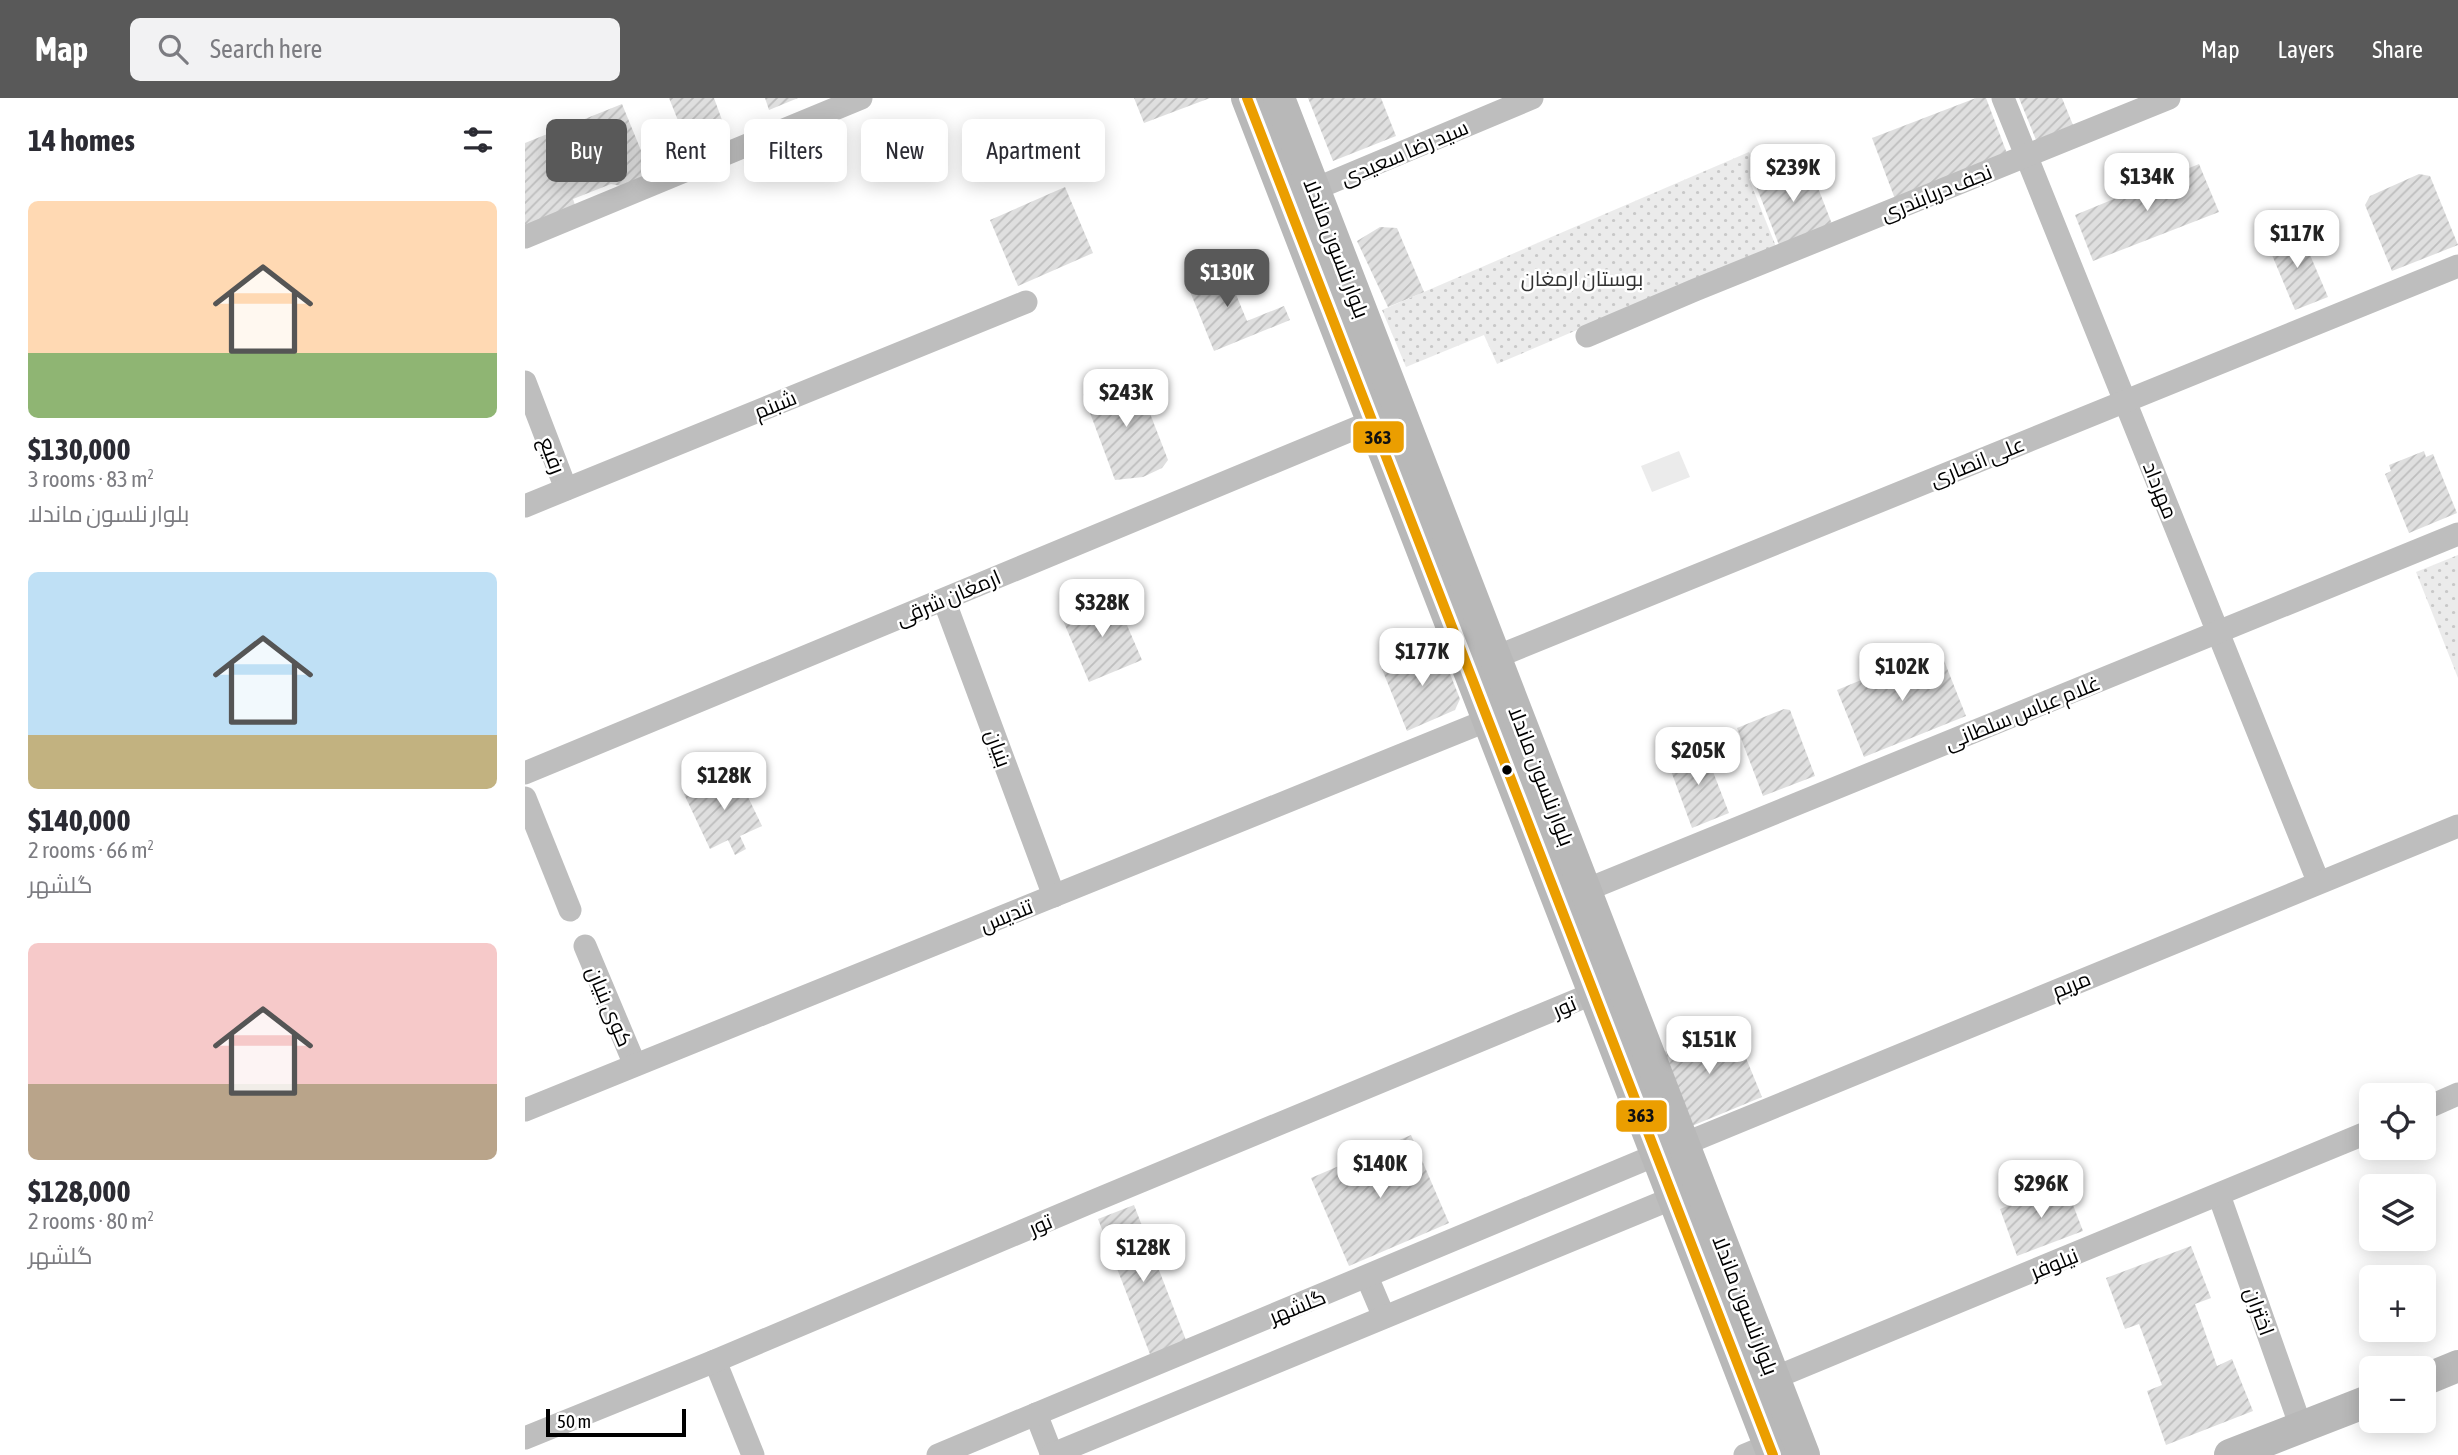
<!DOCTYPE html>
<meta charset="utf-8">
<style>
body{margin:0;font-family:"Asap Condensed",Cairo,sans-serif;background:#f2f2f3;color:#2b2b33;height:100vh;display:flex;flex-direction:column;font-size:26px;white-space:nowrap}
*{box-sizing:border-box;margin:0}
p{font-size:23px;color:#7c7c81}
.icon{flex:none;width:38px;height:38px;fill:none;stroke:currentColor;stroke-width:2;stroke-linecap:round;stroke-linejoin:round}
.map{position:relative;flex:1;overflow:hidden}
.side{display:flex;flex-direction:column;background:#fff;width:525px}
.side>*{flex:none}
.guide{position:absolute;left:21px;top:21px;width:665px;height:63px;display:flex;gap:14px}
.buttons{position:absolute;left:1834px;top:985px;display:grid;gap:14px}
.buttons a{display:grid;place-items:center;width:77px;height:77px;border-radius:10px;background:#fff;box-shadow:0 4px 18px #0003;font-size:35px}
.scale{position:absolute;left:21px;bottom:18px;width:140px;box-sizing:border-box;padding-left:7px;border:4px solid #000;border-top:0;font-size:19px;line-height:24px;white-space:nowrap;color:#000;-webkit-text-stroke:5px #fff;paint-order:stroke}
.price{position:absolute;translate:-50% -60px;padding:0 16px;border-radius:14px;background:#fff;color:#222;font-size:23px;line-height:46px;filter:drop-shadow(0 2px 4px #0008)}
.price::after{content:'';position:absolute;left:50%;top:42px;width:21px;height:16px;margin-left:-10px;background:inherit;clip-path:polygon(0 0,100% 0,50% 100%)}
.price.active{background:#595959;color:#fff}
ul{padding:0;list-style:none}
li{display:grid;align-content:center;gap:14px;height:371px;padding:0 28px}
li span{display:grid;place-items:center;height:217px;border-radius:10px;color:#555}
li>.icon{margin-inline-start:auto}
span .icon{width:126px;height:126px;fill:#fffc;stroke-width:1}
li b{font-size:30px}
h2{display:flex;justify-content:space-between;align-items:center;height:84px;padding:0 28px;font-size:30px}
.pill{padding:0 24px;border-radius:10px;background:#fff;box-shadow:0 4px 18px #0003;font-size:24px;line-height:63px}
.pill.active{background:#595959;color:#fff}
header{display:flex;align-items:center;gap:42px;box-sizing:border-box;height:98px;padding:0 35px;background:#595959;color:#fff}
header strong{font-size:33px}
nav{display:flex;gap:38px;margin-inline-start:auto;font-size:24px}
.search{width:490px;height:63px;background:#f2f2f3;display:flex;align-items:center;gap:18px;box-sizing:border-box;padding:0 24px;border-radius:10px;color:#7c7c81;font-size:26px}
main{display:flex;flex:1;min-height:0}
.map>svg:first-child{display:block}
.park{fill:url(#park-dots)}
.pitch{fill:#ebebeb}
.building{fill:url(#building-hatch)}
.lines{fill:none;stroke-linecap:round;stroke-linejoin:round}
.street{stroke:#bebebe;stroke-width:23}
.secondary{stroke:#b8b8b8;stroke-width:32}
.bus-1-casing{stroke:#fff;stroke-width:16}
.bus-1{stroke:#eb9e00;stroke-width:10}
.bus-dot{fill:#000;stroke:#fff;stroke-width:2.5}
.labels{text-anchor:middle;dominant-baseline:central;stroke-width:5;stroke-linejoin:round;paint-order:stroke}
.street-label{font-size:21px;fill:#000;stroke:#fff}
.park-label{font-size:21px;fill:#323232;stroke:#fff}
.line-badge{stroke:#fff;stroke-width:2.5}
.pale-badge-label{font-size:19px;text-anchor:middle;font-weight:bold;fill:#111}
</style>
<header>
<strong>Map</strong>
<div class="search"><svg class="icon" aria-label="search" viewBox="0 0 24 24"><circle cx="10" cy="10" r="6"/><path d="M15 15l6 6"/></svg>Search here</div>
<nav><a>Map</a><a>Layers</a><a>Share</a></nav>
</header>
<main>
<section class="side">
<h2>14 homes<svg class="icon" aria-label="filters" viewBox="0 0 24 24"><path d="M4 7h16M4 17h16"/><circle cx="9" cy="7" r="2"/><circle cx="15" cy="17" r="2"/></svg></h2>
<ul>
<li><span style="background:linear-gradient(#ffd9b3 70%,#8fb573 0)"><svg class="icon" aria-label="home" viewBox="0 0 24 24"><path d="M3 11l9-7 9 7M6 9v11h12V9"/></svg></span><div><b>$130,000</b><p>3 rooms · 83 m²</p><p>بلوار نلسون ماندلا</p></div></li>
<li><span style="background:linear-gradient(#bfe0f5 75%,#c2b280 0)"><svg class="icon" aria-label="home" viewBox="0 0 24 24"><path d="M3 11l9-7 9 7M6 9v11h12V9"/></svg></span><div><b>$140,000</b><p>2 rooms · 66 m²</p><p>گلشهر</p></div></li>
<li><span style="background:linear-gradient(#f6c9c9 65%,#b9a48a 0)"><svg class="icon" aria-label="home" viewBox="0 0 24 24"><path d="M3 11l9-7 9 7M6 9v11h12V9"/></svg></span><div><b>$128,000</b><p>2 rooms · 80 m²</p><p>گلشهر</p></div></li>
</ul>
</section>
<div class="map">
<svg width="1933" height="1357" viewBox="0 0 1933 1357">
<defs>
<pattern id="park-dots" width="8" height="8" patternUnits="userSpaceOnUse" patternTransform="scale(1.75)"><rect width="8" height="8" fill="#ebebeb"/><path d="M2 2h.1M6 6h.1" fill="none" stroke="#c8c8c8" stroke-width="1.8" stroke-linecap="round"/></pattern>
<pattern id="building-hatch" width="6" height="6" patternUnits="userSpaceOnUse" patternTransform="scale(1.75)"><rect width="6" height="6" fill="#dfdfdf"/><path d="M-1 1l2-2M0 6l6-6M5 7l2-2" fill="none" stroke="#bebebe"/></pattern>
</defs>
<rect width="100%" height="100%" fill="#fff"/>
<g class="park">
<polygon points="1224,54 1234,74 1224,81 1252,151 1054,236 1052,232 972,266 959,237 881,269 857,212"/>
<polygon points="1933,457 1933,580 1891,474"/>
</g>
<polygon class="pitch" points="1154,353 1165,379 1127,394 1116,368"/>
<g class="building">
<polygon points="144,0 189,0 205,44 168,60"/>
<polygon points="240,0 273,0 244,12"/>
<polygon points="609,0 685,0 619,25"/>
<polygon points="783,0 856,0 871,38 808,63"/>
<polygon points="1451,0 1461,0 1483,58 1370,101 1347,40"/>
<polygon points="1494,0 1537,0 1548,27 1511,42"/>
<polygon points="97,6 124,72 119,78 96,88 86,86 48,101 51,110 0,127 0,45"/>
<polygon points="1283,64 1307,126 1254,147 1230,85"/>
<polygon points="1674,66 1694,114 1568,163 1550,117"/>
<polygon points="1894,76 1905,78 1933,147 1867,173 1840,107 1845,98"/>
<polygon points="540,89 568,155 493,188 465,122"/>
<polygon points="855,129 872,130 899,194 863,209 832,143"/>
<polygon points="1774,131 1803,199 1770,212 1742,145"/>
<polygon points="698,165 722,223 759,208 765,222 689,253 660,181"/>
<polygon points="609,274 643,362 637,370 618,379 590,382 558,296"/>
<polygon points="1899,353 1901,359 1908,356 1932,415 1884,435 1860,376 1866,373 1864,367"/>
<polygon points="589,497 617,562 564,584 537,520"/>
<polygon points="914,548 935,601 930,612 882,633 857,571"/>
<polygon points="1414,550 1441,618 1339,659 1312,592"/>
<polygon points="1259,611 1265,612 1290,678 1238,698 1212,630"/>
<polygon points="1178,648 1204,715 1167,730 1142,662"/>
<polygon points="210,672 237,728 215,738 221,751 210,757 203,742 185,751 159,696"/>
<polygon points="1207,926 1237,999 1162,1030 1132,957"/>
<polygon points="886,1037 924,1125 824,1168 786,1080"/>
<polygon points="1540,1086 1558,1133 1492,1158 1475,1111"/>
<polygon points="609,1107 664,1250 628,1264 573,1121"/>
<polygon points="1666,1148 1686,1200 1670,1206 1692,1268 1707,1261 1728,1313 1641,1347 1622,1293 1637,1287 1614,1226 1600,1231 1581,1180"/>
</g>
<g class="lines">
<g class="street">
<polyline points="1478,0 1793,783"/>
<polyline points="790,91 1007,0"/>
<polyline points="0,139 336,0"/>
<polyline points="1062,238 1170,192 1644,0"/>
<polyline points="0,284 41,391"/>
<polyline points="0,408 501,204"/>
<polyline points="419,502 529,798"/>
<polyline points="971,559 1933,168"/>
<polyline points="0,675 860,318"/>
<polyline points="0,700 45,812"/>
<polyline points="1061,792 1933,436"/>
<polyline points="60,848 110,967"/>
<polyline points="1899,1011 1933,996"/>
<polyline points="0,1012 963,622"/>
<polyline points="1159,1046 1933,728"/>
<polyline points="1694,1097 1776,1329"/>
<polyline points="842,1179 859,1219"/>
<polyline points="190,1263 228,1357"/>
<polyline points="1249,1280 1846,1033"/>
<polyline points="511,1316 527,1357"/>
<polyline points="0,1340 190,1263 566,1104 1069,895"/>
<polyline points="413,1357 1131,1057"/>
<polyline points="526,1357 1148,1100"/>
<polyline points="1220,1357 1244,1347"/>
</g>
<g class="secondary">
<polyline points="722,0 1248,1357"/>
<polyline points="754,0 1279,1357"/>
<polyline points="1899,1282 1933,1268"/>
<polyline points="1705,1357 1846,1302"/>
</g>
<g class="bus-1-casing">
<polyline id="bus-1" points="722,0 1248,1357"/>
</g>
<use href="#bus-1" class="bus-1"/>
</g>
<circle class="bus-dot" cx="982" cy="672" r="6"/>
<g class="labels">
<g class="street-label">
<text transform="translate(879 54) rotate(-23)">سید رضا سعیدی</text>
<text transform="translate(1411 94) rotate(-22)">نجف دریابندری</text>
<text transform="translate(812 150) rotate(69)">بلوار نلسون ماندلا</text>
<text transform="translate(250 306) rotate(-22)">شبنم</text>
<text transform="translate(28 357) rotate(69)">رفیع</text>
<text transform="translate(1452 363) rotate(-22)">علی انصاری</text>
<text transform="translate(1636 392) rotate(68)">مهرداد</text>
<text transform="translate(423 499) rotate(-23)">ارمغان شرقی</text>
<text transform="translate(1497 614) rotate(-22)">غلام عباس سلطانی</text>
<text transform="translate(474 650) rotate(70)">بنیان</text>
<text transform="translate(1017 678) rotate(69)">بلوار نلسون ماندلا</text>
<text transform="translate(481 817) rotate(-22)">تندیس</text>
<text transform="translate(1546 886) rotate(-22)">مریم</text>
<text transform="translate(85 908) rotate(67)">کوی بنیان</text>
<text transform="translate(1039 908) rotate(-23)">تور</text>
<text transform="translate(515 1126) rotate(-23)">تور</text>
<text transform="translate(1529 1165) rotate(-22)">نیلوفر</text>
<text transform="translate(1221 1207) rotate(69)">بلوار نلسون ماندلا</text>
<text transform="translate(772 1208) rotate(-22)">گلشهر</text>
<text transform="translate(1735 1213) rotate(70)">اختران</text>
</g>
<g class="park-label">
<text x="1057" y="180">بوستان ارمغان</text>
</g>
</g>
<g class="line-badge">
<rect x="827" y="322" width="53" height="34" rx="7" fill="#eb9e00"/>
<rect x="1090" y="1001" width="53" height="34" rx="7" fill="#eb9e00"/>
</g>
<g class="pale-badge-label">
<text x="853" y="346">363</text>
<text x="1116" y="1024">363</text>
</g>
</svg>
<div class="buttons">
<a><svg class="icon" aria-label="locate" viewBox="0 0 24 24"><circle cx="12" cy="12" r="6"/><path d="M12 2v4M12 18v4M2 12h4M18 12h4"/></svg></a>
<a><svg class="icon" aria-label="layers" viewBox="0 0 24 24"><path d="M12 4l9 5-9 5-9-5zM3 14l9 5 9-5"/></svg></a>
<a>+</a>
<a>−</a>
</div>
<div class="scale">50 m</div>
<b class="price" style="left:1268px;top:106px">$239K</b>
<b class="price" style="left:1622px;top:115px">$134K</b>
<b class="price" style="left:1772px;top:172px">$117K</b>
<b class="price active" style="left:702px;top:211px">$130K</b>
<b class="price" style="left:601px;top:331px">$243K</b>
<b class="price" style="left:577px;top:541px">$328K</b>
<b class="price" style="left:897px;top:590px">$177K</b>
<b class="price" style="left:1377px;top:605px">$102K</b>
<b class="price" style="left:1173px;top:689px">$205K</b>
<b class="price" style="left:199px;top:714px">$128K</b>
<b class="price" style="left:1184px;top:978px">$151K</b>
<b class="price" style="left:855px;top:1102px">$140K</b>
<b class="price" style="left:1516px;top:1122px">$296K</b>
<b class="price" style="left:618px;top:1186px">$128K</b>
<div class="guide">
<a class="pill active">Buy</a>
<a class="pill">Rent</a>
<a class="pill">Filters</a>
<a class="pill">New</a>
<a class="pill">Apartment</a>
</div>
</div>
</main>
